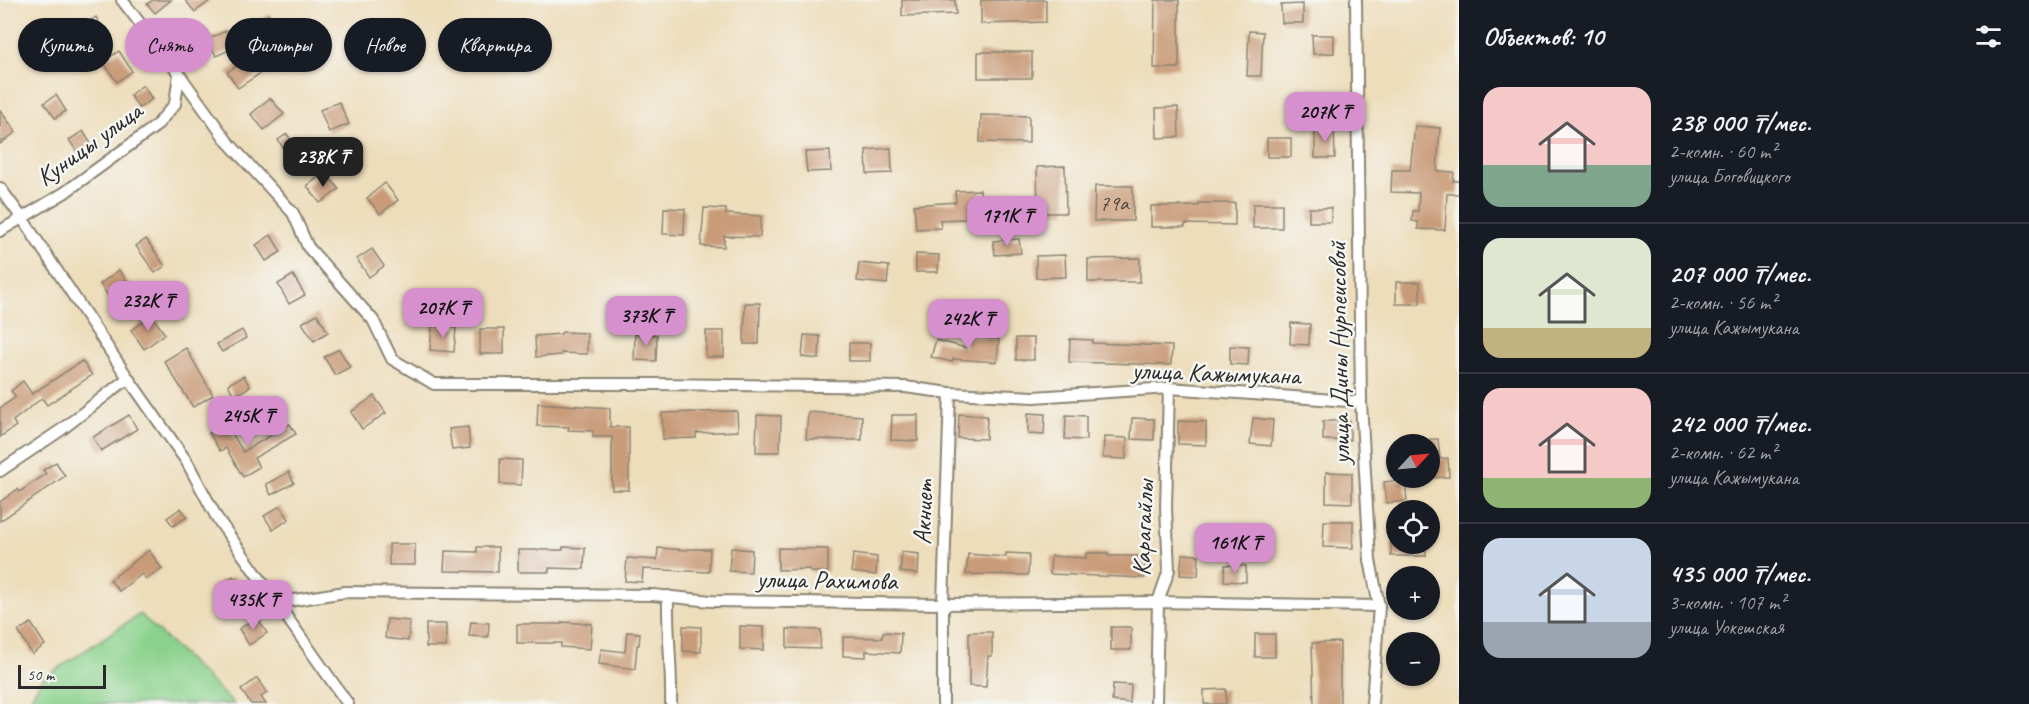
<!DOCTYPE html>
<html lang="ru">
<meta charset="utf-8">
<style>
body{margin:0;font-family:Caveat,sans-serif;background:#242831;color:#f1f3f6;height:100vh;display:flex;flex-direction:column;font-size:22px;white-space:nowrap}
*{box-sizing:border-box;margin:0}
p{font-size:20px;color:#9ea1a6}
.icon{flex:none;width:33px;height:33px;fill:none;stroke:currentColor;stroke-width:2;stroke-linecap:round;stroke-linejoin:round}
.map{position:relative;flex:1;overflow:hidden}
.side{display:flex;flex-direction:column;background:#171b24;width:570px}
.side>*{flex:none}
.top-card{position:absolute;left:18px;top:18px;width:570px;height:54px;display:flex;gap:12px}
.needle{width:39px;rotate:64deg}
.fabs{position:absolute;left:1386px;top:434px;display:grid;gap:12px}
.fabs a{display:grid;place-items:center;width:54px;height:54px;border-radius:50%;background:#171b24;box-shadow:0 2px 4px #0004;font-size:30px}
.scale{position:absolute;left:18px;bottom:15px;width:88px;box-sizing:border-box;padding-left:6px;border:3px solid #2b2b2b;border-top:0;font-size:16px;line-height:21px;white-space:nowrap;color:#2b2b2b;-webkit-text-stroke:4px #f6f6f2;paint-order:stroke}
.price{position:absolute;translate:-50% -51px;padding:0 14px;border-radius:12px;background:#d690ce;color:#111;font-size:20px;line-height:39px;filter:drop-shadow(0 2px 3px #0008)}
.price::after{content:'';position:absolute;left:50%;top:36px;width:18px;height:14px;margin-left:-9px;background:inherit;clip-path:polygon(0 0,100% 0,50% 100%)}
.price.selected{background:#222;color:#fff}
ul{padding:0;list-style:none}
li{display:flex;align-items:center;gap:18px;height:150px;padding:0 24px}
li+li{border-top:2px solid #363941}
li span{display:grid;place-items:center;flex:none;width:168px;height:120px;border-radius:18px;color:#555}
li>.icon{margin-inline-start:auto}
span .icon{width:72px;height:72px;fill:#fffc;stroke-width:1}
li b{font-size:26px}
h2{display:flex;justify-content:space-between;align-items:center;height:72px;padding:0 24px;font-size:26px}
.pill{padding:0 21px;border-radius:27px;background:#171b24;box-shadow:0 2px 4px #0004;font-size:21px;line-height:54px}
.pill.selected{background:#d690ce;color:#111}
main{display:flex;flex:1;min-height:0}
.map>svg:first-child{display:block}
.green{fill:#8ad18c;stroke:#5a7e5c;stroke-width:1.5}
.building{fill:#c99b79}
.lines{fill:none;stroke-linecap:round;stroke-linejoin:round}
.street-casing{stroke:#8c8473;stroke-width:14}
.street{stroke:#fff;stroke-width:10}
.labels{text-anchor:middle;dominant-baseline:central;stroke-width:5;stroke-linejoin:round;paint-order:stroke}
.number-label{font-size:22px;fill:#52473e}
.street-label{font-size:26px;fill:#2b2b2b;stroke:#f6f6f2}
</style>
<main>
<div class="map">
<svg width="1459" height="704" viewBox="0 0 1459 704">
<rect width="100%" height="100%" fill="#f6f6f2"/>
<filter id="ink" filterUnits="userSpaceOnUse"><feTurbulence type="fractalNoise" baseFrequency=".0167" numOctaves="2"/><feDisplacementMap in="SourceGraphic" scale="12" xChannelSelector="R" yChannelSelector="G"/><feConvolveMatrix kernelMatrix="1 2 1 2 8 2 1 2 1" color-interpolation-filters="sRGB"/></filter>
<filter id="wash" filterUnits="userSpaceOnUse"><feTurbulence type="fractalNoise" baseFrequency=".008" numOctaves="4" result="noise"/><feDisplacementMap in="SourceGraphic" scale="24" xChannelSelector="R" yChannelSelector="G"/><feGaussianBlur stdDeviation="1.35" result="paint"/><feColorMatrix in="noise" values="0 0 0 0 0 0 0 0 0 0 0 0 0 0 0 0 0 1.4 0 .05"/><feComposite in="paint" operator="in"/></filter>
<g filter="url(#wash)">
<rect width="100%" height="100%" fill="#edddbb"/>
<polygon class="green" points="140,614 234,704 27,704 42,679"/>
<g id="blocks">
<g class="building">
<polygon points="153,0 171,0 155,13 147,4"/>
<polygon points="185,0 211,0 195,12"/>
<polygon points="902,0 955,0 956,14 902,16"/>
<polygon points="981,0 1046,0 1046,22 981,24"/>
<polygon points="1155,0 1179,0 1179,68 1154,68"/>
<polygon points="1303,4 1303,23 1282,23 1281,5"/>
<polygon points="269,14 277,28 260,36 253,24"/>
<polygon points="96,17 103,29 87,39 80,28"/>
<polygon points="228,30 236,47 216,56 208,39"/>
<polygon points="1249,31 1263,32 1261,76 1247,76"/>
<polygon points="1312,35 1334,35 1334,53 1313,54"/>
<polygon points="119,51 132,71 117,82 103,62"/>
<rect x="978" y="52" width="54" height="26"/>
<polygon points="252,56 262,72 238,88 227,72"/>
<polygon points="143,85 152,99 139,108 130,95"/>
<polygon points="56,95 66,111 55,118 44,103"/>
<polygon points="270,98 284,114 264,130 251,114"/>
<polygon points="339,102 349,124 329,132 320,110"/>
<polygon points="1178,107 1179,137 1157,138 1156,108"/>
<polygon points="0,110 16,132 0,144"/>
<polygon points="981,115 1029,116 1029,143 980,142"/>
<polygon points="1415,126 1440,128 1437,171 1454,172 1453,181 1459,181 1459,194 1447,194 1445,230 1418,229 1418,222 1412,221 1413,211 1418,211 1419,193 1391,192 1392,170 1410,170"/>
<polygon points="1315,128 1334,128 1335,158 1315,158"/>
<polygon points="83,131 91,144 78,153 69,140"/>
<polygon points="287,134 299,153 290,159 278,140"/>
<rect x="1267" y="138" width="24" height="19"/>
<polygon points="891,148 892,173 867,174 866,150"/>
<polygon points="830,151 831,171 807,172 805,152"/>
<polygon points="1065,166 1066,213 1038,213 1037,167"/>
<polygon points="325,172 339,189 320,203 307,186"/>
<polygon points="385,183 398,200 380,214 367,198"/>
<polygon points="1095,186 1133,186 1133,221 1094,221"/>
<polygon points="980,190 982,218 940,220 941,228 916,229 914,205 956,202 955,191"/>
<polygon points="1199,203 1235,203 1235,225 1185,224 1185,227 1151,227 1151,206 1199,206"/>
<rect x="1253" y="204" width="29" height="24"/>
<polygon points="664,208 685,209 684,235 663,234"/>
<polygon points="704,208 726,209 726,214 761,216 760,237 724,236 724,247 701,246"/>
<rect x="1309" y="208" width="22" height="14"/>
<polygon points="271,235 281,252 266,261 256,245"/>
<polygon points="146,239 165,266 155,273 136,246"/>
<polygon points="1019,239 1021,253 995,255 993,241"/>
<polygon points="372,249 384,266 369,277 357,259"/>
<polygon points="916,254 939,255 938,272 916,272"/>
<polygon points="1065,255 1066,277 1036,278 1036,256"/>
<polygon points="1140,258 1140,282 1088,282 1088,259"/>
<polygon points="859,263 889,266 887,284 857,281"/>
<polygon points="119,270 132,288 112,302 100,284"/>
<polygon points="293,275 305,295 289,304 278,284"/>
<rect x="1396" y="282" width="24" height="22"/>
<polygon points="745,303 760,303 759,344 744,344"/>
<polygon points="317,314 328,332 314,341 302,323"/>
<polygon points="152,316 165,334 144,349 131,330"/>
<polygon points="1291,323 1310,324 1309,345 1290,344"/>
<polygon points="432,326 456,328 454,352 430,350"/>
<rect x="480" y="329" width="24" height="25"/>
<polygon points="242,330 246,338 222,352 217,344"/>
<rect x="706" y="331" width="18" height="26"/>
<polygon points="562,332 587,333 587,354 561,353 561,355 536,357 535,336 561,334"/>
<polygon points="635,334 657,335 656,361 634,360"/>
<polygon points="804,335 820,336 819,359 802,357"/>
<polygon points="966,337 999,339 997,362 953,359 952,362 931,357 936,340 966,348"/>
<rect x="1016" y="338" width="18" height="22"/>
<polygon points="1070,339 1093,340 1092,343 1172,346 1171,365 1069,362"/>
<rect x="849" y="343" width="21" height="18"/>
<polygon points="1230,346 1249,347 1248,365 1230,364"/>
<polygon points="186,348 213,395 193,407 164,361"/>
<polygon points="339,349 350,367 335,375 324,357"/>
<polygon points="82,361 92,375 47,405 42,398 13,421 16,426 0,437 0,408 16,397 11,391 23,381 32,394"/>
<polygon points="244,376 250,387 234,396 228,384"/>
<polygon points="374,396 386,413 362,429 351,412"/>
<polygon points="538,403 610,408 610,427 629,427 629,490 612,490 612,437 593,437 593,431 568,430 569,427 537,426"/>
<polygon points="737,411 738,431 696,433 696,438 663,439 662,413"/>
<polygon points="808,412 862,416 862,440 806,439"/>
<polygon points="1028,413 1045,414 1044,435 1028,434"/>
<polygon points="959,414 987,416 986,439 958,438"/>
<polygon points="129,415 137,429 101,451 93,437"/>
<polygon points="757,415 781,416 780,452 756,452"/>
<polygon points="892,415 918,415 918,441 891,440"/>
<polygon points="1066,415 1086,416 1086,440 1065,439"/>
<polygon points="1132,418 1154,419 1154,440 1131,439"/>
<polygon points="1253,418 1273,420 1271,446 1250,444"/>
<polygon points="1178,421 1206,422 1206,445 1178,444"/>
<rect x="1323" y="421" width="27" height="19"/>
<polygon points="226,423 243,452 290,424 296,434 254,458 259,467 243,477 226,448 220,451 209,433"/>
<polygon points="468,427 470,448 452,450 449,429"/>
<polygon points="1104,437 1127,438 1126,459 1103,458"/>
<polygon points="1430,439 1438,439 1440,459 1448,458 1449,477 1430,478"/>
<polygon points="500,459 522,460 521,485 500,484"/>
<polygon points="56,462 65,476 0,521 0,502 18,489 19,492 46,474 43,470"/>
<polygon points="289,472 294,483 271,495 266,484"/>
<polygon points="1326,472 1352,473 1352,503 1326,502"/>
<polygon points="1405,480 1407,501 1386,503 1384,482"/>
<polygon points="280,506 289,519 273,530 264,516"/>
<polygon points="181,508 187,517 173,526 167,518"/>
<polygon points="1324,521 1353,521 1353,548 1323,547"/>
<rect x="1391" y="543" width="35" height="13"/>
<rect x="389" y="544" width="26" height="21"/>
<polygon points="477,547 498,547 498,572 444,571 445,551 477,552"/>
<polygon points="563,547 585,548 584,569 549,568 549,572 518,572 518,550 563,550"/>
<polygon points="658,548 687,550 687,549 710,549 709,572 643,569 642,582 625,581 627,558 657,560"/>
<polygon points="731,548 752,550 751,572 729,571"/>
<polygon points="778,548 828,549 828,572 810,572 810,569 778,570"/>
<polygon points="149,550 162,569 146,579 142,574 119,591 110,580"/>
<polygon points="902,552 919,554 918,574 900,572"/>
<polygon points="1006,553 1029,554 1028,575 966,574 968,554 1006,557"/>
<polygon points="1086,553 1108,553 1108,556 1145,556 1145,578 1050,574 1051,556 1086,558"/>
<polygon points="853,554 877,557 876,575 851,572"/>
<polygon points="1182,554 1199,555 1198,576 1180,575"/>
<polygon points="1225,565 1246,566 1246,582 1224,581"/>
<polygon points="233,576 242,591 227,601 217,586"/>
<polygon points="257,617 267,633 249,645 239,629"/>
<polygon points="387,619 410,621 408,641 385,638"/>
<polygon points="471,622 489,623 488,637 469,636"/>
<polygon points="562,622 592,624 590,649 561,647 561,643 517,643 517,624 562,624"/>
<polygon points="31,623 45,645 32,654 18,631"/>
<rect x="426" y="624" width="20" height="23"/>
<polygon points="683,626 701,627 701,652 683,651"/>
<polygon points="740,626 764,627 764,650 740,649"/>
<rect x="1111" y="627" width="20" height="23"/>
<polygon points="787,629 821,630 820,649 787,648"/>
<polygon points="627,632 640,633 639,645 637,645 635,669 599,664 601,649 625,652"/>
<polygon points="883,632 901,633 900,653 866,651 866,657 843,656 843,637 882,638"/>
<polygon points="969,632 992,632 992,656 988,656 986,687 969,686"/>
<rect x="1255" y="634" width="20" height="23"/>
<polygon points="1340,642 1340,704 1314,704 1312,643"/>
<polygon points="257,678 267,693 261,697 266,704 251,704 241,690"/>
<polygon points="1113,684 1131,685 1130,703 1112,701"/>
<polygon points="1226,689 1226,704 1204,704 1204,690"/>
</g>
</g>
</g>
<g filter="url(#ink)">
<use href="#blocks" fill-opacity="0" stroke="#8c8473" stroke-width="1.5"/>
<g class="lines">
<g class="street-casing">
<g id="street">
<polyline points="122,0 179,74 227,141 293,213 308,247 373,320 392,359 434,384 655,384 905,387 950,393 1034,397 1169,388 1361,402"/>
<polyline points="1356,0 1361,402 1370,560 1379,606 1372,704"/>
<polyline points="0,188 22,218 128,378 187,462 217,518 348,704"/>
<polyline points="0,231 64,193 156,126 175,104 179,74"/>
<polyline points="0,471 61,430 128,378"/>
<path d="M668,596c-1,36 4,72 3,108"/>
<polyline points="276,603 345,592 653,595 711,601 943,604 1158,602 1379,606"/>
<polyline points="943,704 943,604 950,393"/>
<polyline points="1156,704 1158,602 1169,570 1166,508 1169,388"/>
</g>
</g>
<use href="#street" class="street"/>
</g>
</g>
<g class="labels">
<g class="number-label">
<text x="1114" y="203">79а</text>
</g>
<g class="street-label">
<text transform="translate(89 144) rotate(-36)">Куницы улица</text>
<text transform="translate(1339 353) rotate(-91)">улица Дины Нурпеисовой</text>
<text transform="translate(1216 373) rotate(2)">улица Кажымукана</text>
<text transform="translate(923 512) rotate(-88)">Акниет</text>
<text transform="translate(1143 528) rotate(-88)">Карагайлы</text>
<text transform="translate(827 580) rotate(1)">улица Рахимова</text>
</g>
</g>
</svg>
<div class="fabs">
<a><svg class="needle" viewBox="-14 -14 28 28"><path d="M0-13l5 13h-10z" fill="#e53935"/><path d="M0 13l5-13h-10z" fill="#9ea1a6"/></svg></a>
<a><svg class="icon" aria-label="locate" viewBox="0 0 24 24"><circle cx="12" cy="12" r="6"/><path d="M12 2v4M12 18v4M2 12h4M18 12h4"/></svg></a>
<a>+</a>
<a>−</a>
</div>
<div class="scale">50 m</div>
<b class="price" style="left:1325px;top:143px">207K ₸</b>
<b class="price selected" style="left:323px;top:188px">238K ₸</b>
<b class="price" style="left:1007px;top:247px">171K ₸</b>
<b class="price" style="left:148px;top:332px">232K ₸</b>
<b class="price" style="left:443px;top:339px">207K ₸</b>
<b class="price" style="left:646px;top:347px">373K ₸</b>
<b class="price" style="left:968px;top:350px">242K ₸</b>
<b class="price" style="left:248px;top:447px">245K ₸</b>
<b class="price" style="left:1235px;top:574px">161K ₸</b>
<b class="price" style="left:253px;top:631px">435K ₸</b>
<div class="top-card">
<a class="pill">Купить</a>
<a class="pill selected">Снять</a>
<a class="pill">Фильтры</a>
<a class="pill">Новое</a>
<a class="pill">Квартира</a>
</div>
</div>
<section class="side">
<h2>Объектов: 10<svg class="icon" aria-label="filters" viewBox="0 0 24 24"><path d="M4 7h16M4 17h16"/><circle cx="9" cy="7" r="2"/><circle cx="15" cy="17" r="2"/></svg></h2>
<ul>
<li><span style="background:linear-gradient(#f6c9c9 65%,#7fa58c 0)"><svg class="icon" aria-label="home" viewBox="0 0 24 24"><path d="M3 11l9-7 9 7M6 9v11h12V9"/></svg></span><div><b>238 000 ₸/мес.</b><p>2-комн. · 60 m²</p><p>улица Боговицкого</p></div></li>
<li><span style="background:linear-gradient(#dfe7d0 75%,#c2b280 0)"><svg class="icon" aria-label="home" viewBox="0 0 24 24"><path d="M3 11l9-7 9 7M6 9v11h12V9"/></svg></span><div><b>207 000 ₸/мес.</b><p>2-комн. · 56 m²</p><p>улица Кажымукана</p></div></li>
<li><span style="background:linear-gradient(#f6c9c9 75%,#8fb573 0)"><svg class="icon" aria-label="home" viewBox="0 0 24 24"><path d="M3 11l9-7 9 7M6 9v11h12V9"/></svg></span><div><b>242 000 ₸/мес.</b><p>2-комн. · 62 m²</p><p>улица Кажымукана</p></div></li>
<li><span style="background:linear-gradient(#c9d6e8 70%,#9aa5b1 0)"><svg class="icon" aria-label="home" viewBox="0 0 24 24"><path d="M3 11l9-7 9 7M6 9v11h12V9"/></svg></span><div><b>435 000 ₸/мес.</b><p>3-комн. · 107 m²</p><p>улица Уокешская</p></div></li>
</ul>
</section>
</main>
